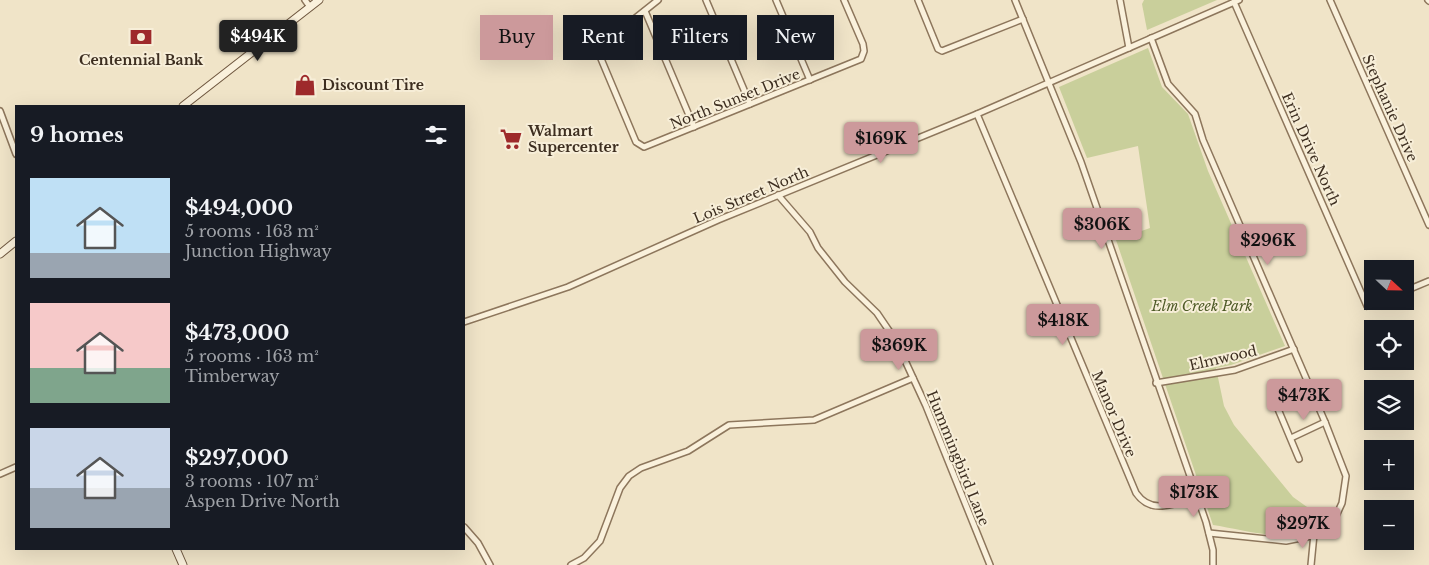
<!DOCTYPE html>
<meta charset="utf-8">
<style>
body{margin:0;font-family:"Libre Baskerville",serif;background:#242831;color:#f1f3f6;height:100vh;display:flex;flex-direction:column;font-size:19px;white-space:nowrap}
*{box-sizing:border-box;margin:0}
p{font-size:16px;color:#9ea1a6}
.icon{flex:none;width:28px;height:28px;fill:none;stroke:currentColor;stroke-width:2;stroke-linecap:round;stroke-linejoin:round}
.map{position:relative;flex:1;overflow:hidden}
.sheet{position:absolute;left:15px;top:105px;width:450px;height:445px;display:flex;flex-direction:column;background:#171b24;border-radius:0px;box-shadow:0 5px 20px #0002}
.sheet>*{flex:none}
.banner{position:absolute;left:480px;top:15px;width:475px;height:45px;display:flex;gap:10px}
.needle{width:32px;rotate:112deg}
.tools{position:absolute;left:1364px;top:260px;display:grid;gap:10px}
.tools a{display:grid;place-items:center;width:50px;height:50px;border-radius:0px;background:#171b24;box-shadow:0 5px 20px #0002;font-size:25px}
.price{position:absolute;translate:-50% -42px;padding:0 11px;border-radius:5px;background:#cc999b;color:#111;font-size:16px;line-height:32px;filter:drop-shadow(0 1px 2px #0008)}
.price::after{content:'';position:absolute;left:50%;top:30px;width:15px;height:11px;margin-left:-8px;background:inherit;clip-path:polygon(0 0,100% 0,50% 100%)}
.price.current{background:#222;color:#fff}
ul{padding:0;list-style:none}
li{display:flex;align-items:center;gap:15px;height:125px;padding:0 15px}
li span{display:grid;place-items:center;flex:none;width:140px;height:100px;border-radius:0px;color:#555}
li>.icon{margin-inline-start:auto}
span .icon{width:60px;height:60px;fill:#fffc;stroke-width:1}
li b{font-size:21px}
h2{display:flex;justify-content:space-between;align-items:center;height:60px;padding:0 15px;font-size:21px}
.pill{padding:0 18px;border-radius:0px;background:#171b24;box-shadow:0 5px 20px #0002;font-size:18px;line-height:45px}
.pill.current{background:#cc999b;color:#111}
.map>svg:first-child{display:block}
.green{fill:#c9cf9b}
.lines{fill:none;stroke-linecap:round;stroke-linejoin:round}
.minor-casing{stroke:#8d765c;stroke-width:8}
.secondary-casing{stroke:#6f573f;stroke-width:9}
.minor{stroke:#faf1dc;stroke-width:5}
.secondary{stroke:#faf1dc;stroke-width:7}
.labels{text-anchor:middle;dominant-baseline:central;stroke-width:4;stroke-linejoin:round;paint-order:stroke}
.poi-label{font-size:14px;font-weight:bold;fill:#3d2e20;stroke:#f7eed8;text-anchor:start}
.street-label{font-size:14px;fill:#3d2e20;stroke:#f7eed8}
.park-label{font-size:14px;font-style:italic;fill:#4d5a26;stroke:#f7eed8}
</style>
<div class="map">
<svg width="1429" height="565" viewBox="0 0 1429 565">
<rect width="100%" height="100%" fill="#f0e4c8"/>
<g class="green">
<polygon points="1144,0 1217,0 1147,30 1142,4"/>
<path d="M1148,48l14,39 26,27 20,57 77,175 -54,19 -15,3 8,38 10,19 59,72 31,22c-27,29 -77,11 -111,6l-97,-285 34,-12 -12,-82 -51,12 -28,-71z"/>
</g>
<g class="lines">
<g class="minor-casing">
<g id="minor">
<polyline points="305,0 310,7"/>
<polyline points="658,0 604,43 599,54 636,142 644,147 861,59 864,51 863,44 844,0"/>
<polyline points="706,0 750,104"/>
<polyline points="776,0 810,80"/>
<polyline points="918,0 938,49 942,51 1023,19"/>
<polyline points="1015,0 1081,162 1206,522 1213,550 1213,565"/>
<polyline points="1120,0 1129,48"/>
<polyline points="1330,0 1429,225"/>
<polyline points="1428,0 1429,1"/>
<polyline points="1234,2 1367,306 1379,301"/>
<polyline points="645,11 694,127"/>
<polyline points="1151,38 1168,84 1195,114 1203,140 1325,422 1346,476 1342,503 1336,516 1311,536 1286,541 1209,533"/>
<polyline points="0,111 16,154"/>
<path d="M977,114l159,379c16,23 39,10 61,4"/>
<polyline points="778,195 810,232 818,248 845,282 877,313 896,341 926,406 990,565"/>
<polyline points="1405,291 1429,281"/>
<polyline points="464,322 568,287 718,220 977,114 1239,0"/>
<polyline points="1156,383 1235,370 1294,349"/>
<polyline points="1278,409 1299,459"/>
<polyline points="1291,438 1325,422"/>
<polyline points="0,474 16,467"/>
<polyline points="464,527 478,543 490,565"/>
<polyline points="571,565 584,558 600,541 620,488 629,476 641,468 688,451 729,425 814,420 913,378"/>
<polyline points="1311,565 1314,534"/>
</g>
</g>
<g class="secondary-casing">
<g id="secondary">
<polyline points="183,106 319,0"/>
<polyline points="0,254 16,241"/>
<polyline points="176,549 183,565"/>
</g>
</g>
<use href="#minor" class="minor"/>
<use href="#secondary" class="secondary"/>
</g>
<defs>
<g id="bank-bare" transform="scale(1.725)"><path d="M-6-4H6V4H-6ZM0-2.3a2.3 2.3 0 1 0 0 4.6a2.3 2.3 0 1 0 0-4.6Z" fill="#9e2a2b" stroke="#f7eed8" stroke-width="2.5" paint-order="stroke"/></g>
<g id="shop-bare" transform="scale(1.725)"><path d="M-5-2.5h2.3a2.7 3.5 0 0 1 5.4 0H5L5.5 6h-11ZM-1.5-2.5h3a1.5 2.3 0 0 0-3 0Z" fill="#9e2a2b" stroke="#f7eed8" stroke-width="2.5" paint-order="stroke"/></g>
<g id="supermarket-bare" transform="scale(1.725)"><path d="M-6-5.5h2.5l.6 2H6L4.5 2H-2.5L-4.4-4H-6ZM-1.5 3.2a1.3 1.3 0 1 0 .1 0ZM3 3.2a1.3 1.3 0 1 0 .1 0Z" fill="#9e2a2b" stroke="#f7eed8" stroke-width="2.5" paint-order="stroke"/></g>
</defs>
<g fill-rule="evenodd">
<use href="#bank-bare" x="141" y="37"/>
<use href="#shop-bare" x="305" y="85"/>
<use href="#supermarket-bare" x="511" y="139"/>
</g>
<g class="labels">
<g class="poi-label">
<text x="141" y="60" text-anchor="middle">Centennial Bank</text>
<text x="322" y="85">Discount Tire</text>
<text x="528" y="131">Walmart<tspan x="528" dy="16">Supercenter</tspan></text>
</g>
<g class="street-label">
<text transform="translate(735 99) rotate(-22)">North Sunset Drive</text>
<text transform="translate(1390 108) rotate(66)">Stephanie Drive</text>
<text transform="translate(1311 149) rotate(66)">Erin Drive North</text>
<text transform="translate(751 195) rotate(-23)">Lois Street North</text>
<text transform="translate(1223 358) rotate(-13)">Elmwood</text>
<text transform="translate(1114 414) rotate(67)">Manor Drive</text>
<text transform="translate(958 458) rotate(68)">Hummingbird Lane</text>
</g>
<g class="park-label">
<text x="1202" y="306">Elm Creek Park</text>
</g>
</g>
</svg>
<div class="tools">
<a><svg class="needle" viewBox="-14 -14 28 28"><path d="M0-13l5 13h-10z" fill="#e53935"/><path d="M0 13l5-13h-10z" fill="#9ea1a6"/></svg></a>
<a><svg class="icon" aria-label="locate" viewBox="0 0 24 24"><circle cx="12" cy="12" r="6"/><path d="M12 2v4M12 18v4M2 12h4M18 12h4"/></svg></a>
<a><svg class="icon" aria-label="layers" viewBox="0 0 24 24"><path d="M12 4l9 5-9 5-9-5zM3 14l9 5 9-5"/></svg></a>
<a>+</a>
<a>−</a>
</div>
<b class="price current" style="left:258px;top:62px">$494K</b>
<b class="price" style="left:881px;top:164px">$169K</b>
<b class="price" style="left:1102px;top:250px">$306K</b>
<b class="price" style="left:1268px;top:266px">$296K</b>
<b class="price" style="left:1063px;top:346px">$418K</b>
<b class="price" style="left:899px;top:371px">$369K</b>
<b class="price" style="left:1304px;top:421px">$473K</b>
<b class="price" style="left:1194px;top:518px">$173K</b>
<b class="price" style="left:1303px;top:549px">$297K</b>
<div class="banner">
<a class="pill current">Buy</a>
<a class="pill">Rent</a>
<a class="pill">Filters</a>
<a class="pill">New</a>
</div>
<section class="sheet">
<h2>9 homes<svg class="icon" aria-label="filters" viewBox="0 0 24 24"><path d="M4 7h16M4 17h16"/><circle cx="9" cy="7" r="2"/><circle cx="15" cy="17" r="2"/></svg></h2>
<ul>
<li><span style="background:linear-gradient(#bfe0f5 75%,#9aa5b1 0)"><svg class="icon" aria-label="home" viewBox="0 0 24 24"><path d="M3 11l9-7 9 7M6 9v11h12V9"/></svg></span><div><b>$494,000</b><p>5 rooms · 163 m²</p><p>Junction Highway</p></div></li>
<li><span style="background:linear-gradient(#f6c9c9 65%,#7fa58c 0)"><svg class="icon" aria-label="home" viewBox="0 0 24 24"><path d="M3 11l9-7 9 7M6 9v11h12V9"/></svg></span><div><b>$473,000</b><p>5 rooms · 163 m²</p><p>Timberway</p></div></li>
<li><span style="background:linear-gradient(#c9d6e8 60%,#9aa5b1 0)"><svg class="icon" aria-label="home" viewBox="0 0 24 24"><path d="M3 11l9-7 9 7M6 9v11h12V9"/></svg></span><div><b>$297,000</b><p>3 rooms · 107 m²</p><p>Aspen Drive North</p></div></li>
</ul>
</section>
</div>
